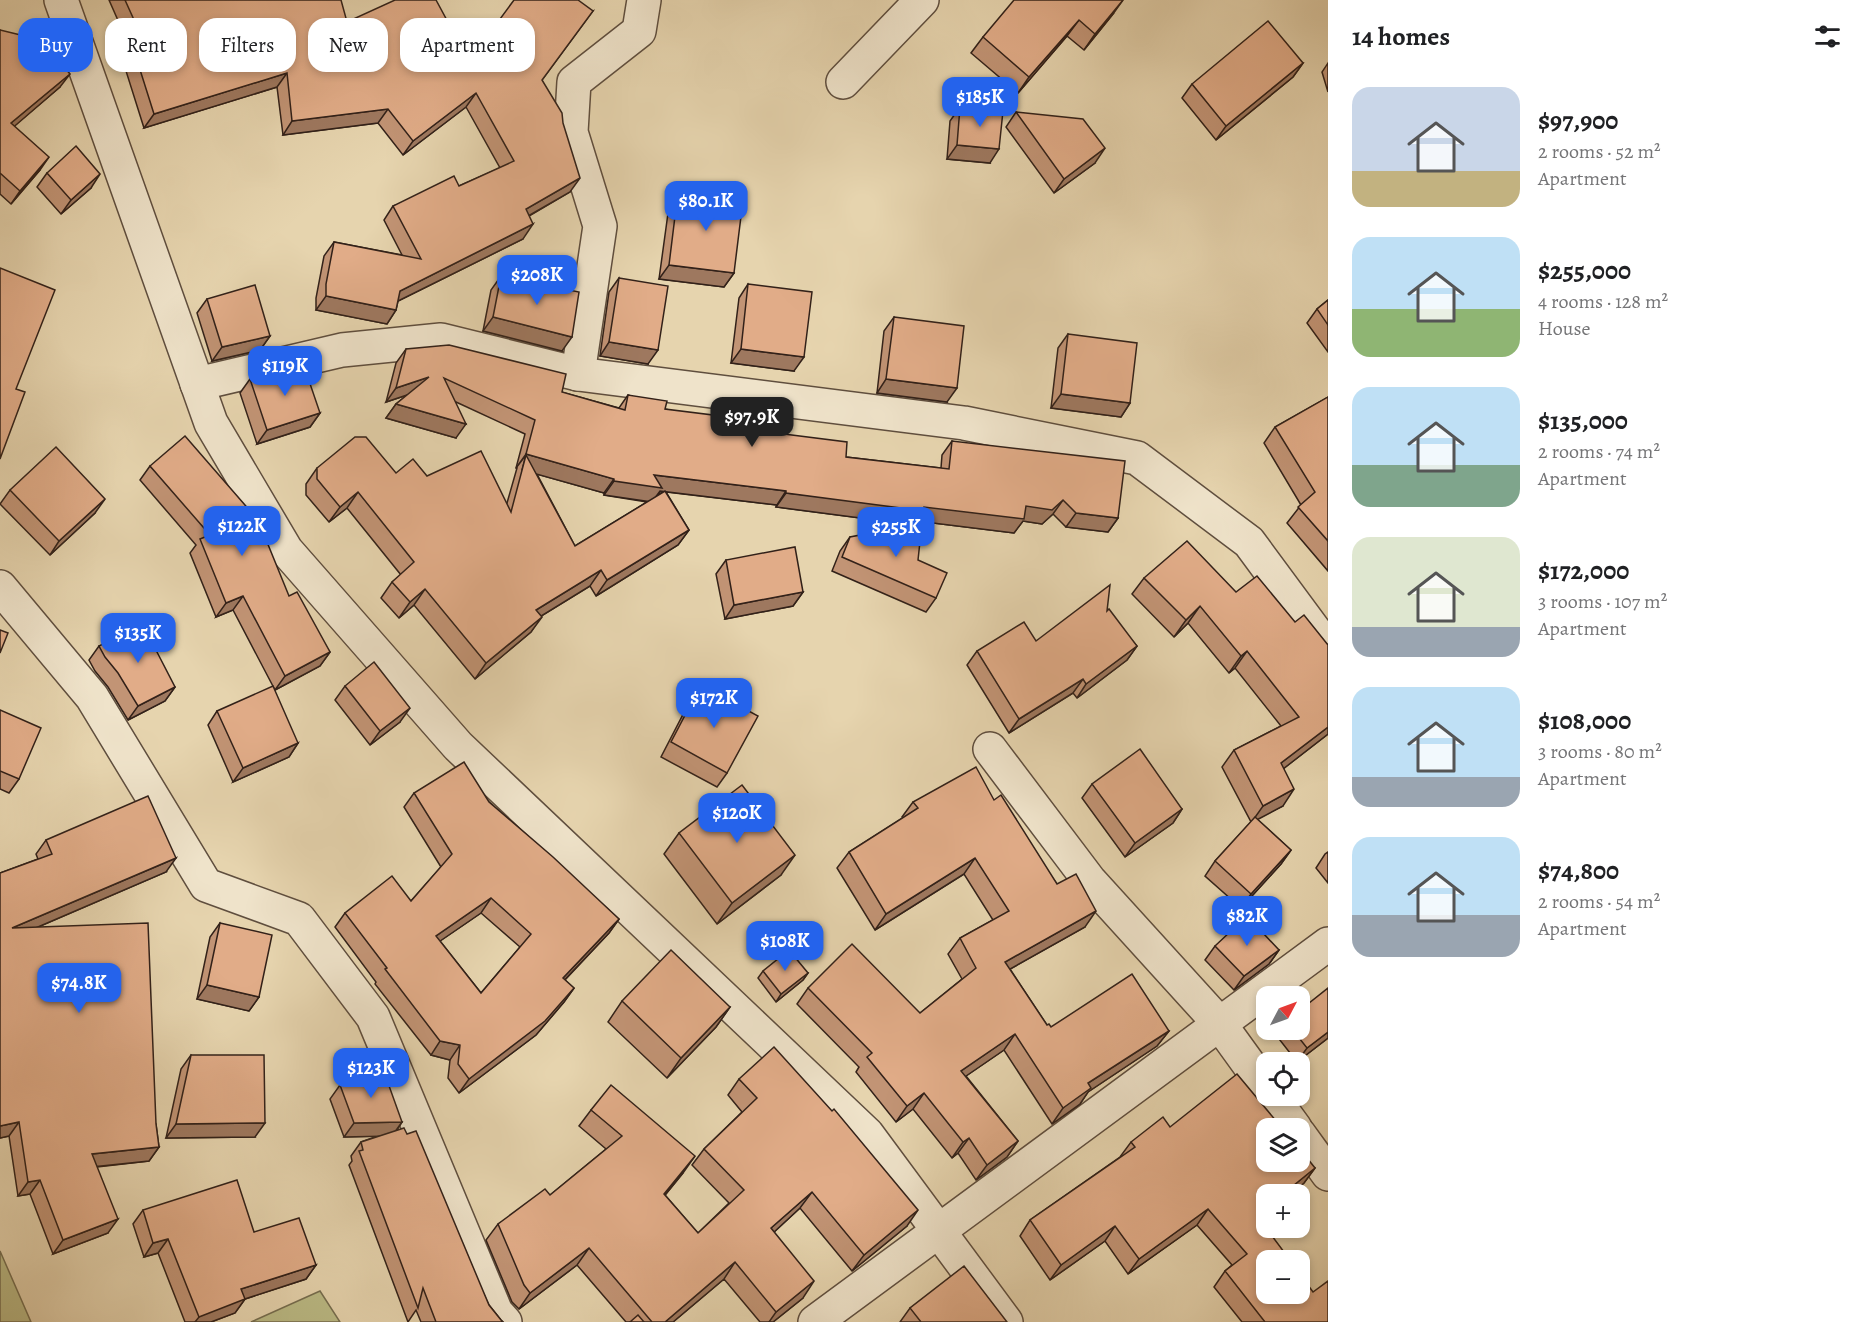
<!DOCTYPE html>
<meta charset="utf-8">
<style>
body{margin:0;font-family:Alegreya,serif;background:#f6f6f6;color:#202124;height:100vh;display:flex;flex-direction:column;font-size:22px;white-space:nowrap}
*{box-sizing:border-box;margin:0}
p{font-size:20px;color:#757577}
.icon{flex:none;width:33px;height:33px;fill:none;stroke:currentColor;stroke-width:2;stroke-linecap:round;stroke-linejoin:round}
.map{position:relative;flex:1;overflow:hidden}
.sheet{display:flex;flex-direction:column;background:#fff;width:540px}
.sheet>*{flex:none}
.hud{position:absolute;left:18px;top:18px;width:570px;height:54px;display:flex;gap:12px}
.needle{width:39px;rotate:49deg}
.controls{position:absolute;left:1256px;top:986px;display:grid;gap:12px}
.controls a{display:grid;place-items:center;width:54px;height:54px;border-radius:12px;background:#fff;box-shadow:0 3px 9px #0003;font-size:30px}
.price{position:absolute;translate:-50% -51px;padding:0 14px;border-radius:12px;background:#2563eb;color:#fff;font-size:20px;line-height:39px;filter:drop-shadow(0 2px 3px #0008)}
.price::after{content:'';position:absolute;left:50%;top:36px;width:18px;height:14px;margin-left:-9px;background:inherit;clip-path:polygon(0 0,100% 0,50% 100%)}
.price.current{background:#222;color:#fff}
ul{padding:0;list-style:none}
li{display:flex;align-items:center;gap:18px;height:150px;padding:0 24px}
li span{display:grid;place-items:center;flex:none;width:168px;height:120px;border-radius:18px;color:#555}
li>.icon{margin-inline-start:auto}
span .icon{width:72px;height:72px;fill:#fffc;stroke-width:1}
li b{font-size:26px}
h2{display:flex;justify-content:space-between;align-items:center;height:72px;padding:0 24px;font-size:26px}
.pill{padding:0 21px;border-radius:18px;background:#fff;box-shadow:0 3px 9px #0003;font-size:21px;line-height:54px}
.pill.current{background:#2563eb;color:#fff}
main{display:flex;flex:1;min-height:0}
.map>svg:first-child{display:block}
.green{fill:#bbbb86;stroke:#766e50;stroke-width:1.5}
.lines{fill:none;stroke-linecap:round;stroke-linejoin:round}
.street-casing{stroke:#5f4e3e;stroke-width:36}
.street{stroke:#efe3ca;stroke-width:33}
.wall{fill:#c29475;stroke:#322119;stroke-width:1.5;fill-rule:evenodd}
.shaded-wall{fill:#9e785f;stroke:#322119;stroke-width:1.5}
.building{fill:#e1ac88;stroke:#322119;stroke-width:1.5;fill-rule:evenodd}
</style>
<main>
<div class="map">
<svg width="1328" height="1322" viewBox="0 0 1328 1322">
<rect width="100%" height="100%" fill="#e6d4ae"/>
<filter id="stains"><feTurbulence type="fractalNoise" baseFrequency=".00333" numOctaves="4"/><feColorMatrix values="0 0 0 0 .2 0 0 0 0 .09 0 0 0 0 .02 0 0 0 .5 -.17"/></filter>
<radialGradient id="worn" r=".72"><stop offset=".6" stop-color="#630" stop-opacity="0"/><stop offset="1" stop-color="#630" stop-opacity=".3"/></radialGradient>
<g class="green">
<polygon points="0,1251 31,1322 0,1322"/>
<polygon points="320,1291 340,1322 251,1322"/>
</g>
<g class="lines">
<g class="street-casing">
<g id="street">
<polyline points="61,0 211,423 286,550 458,746 867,1134 1006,1322"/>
<polyline points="843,82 922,0"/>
<polyline points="578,374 600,226 571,132 574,82 639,31 644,0"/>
<polyline points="197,384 342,350 441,340 578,374 964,423 1137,458 1249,542 1328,649"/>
<polyline points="0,587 92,697 206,885 299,919 373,1017 496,1312 505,1322"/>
<polyline points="990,749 1089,880 1219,1023 1266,1088"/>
<polyline points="1271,1095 1295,1128"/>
<polyline points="1299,1134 1328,1174"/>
<polyline points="815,1322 1328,944"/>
</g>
</g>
<use href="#street" class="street"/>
</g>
<g class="wall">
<polygon points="109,0 161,0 347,22 469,61 593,11 542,80 570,192 529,216 523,239 398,301 396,310 387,324 316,310 316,298 324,256 334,242 402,255 384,220 393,206 459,186 500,168 466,107 403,155 378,123 283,135 277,87 144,128 126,71 135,59"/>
<polygon points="1113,14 1084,50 1067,36 1018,93 971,53 983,37"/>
<polygon points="0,30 60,87 14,126 40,170 11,204 0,194"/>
<polygon points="1303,63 1293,77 1216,140 1182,98 1192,84"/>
<polygon points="1328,63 1328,92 1322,72"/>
<polygon points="960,107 990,163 947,159 950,121"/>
<polygon points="1016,112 1095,163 1054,193 1006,127"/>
<polygon points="47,173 91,188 61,214 37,187"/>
<polygon points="678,192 734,273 724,287 659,279 669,206"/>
<polygon points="501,276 562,351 483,331 491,290"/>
<polygon points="619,278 648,364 600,356 609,292"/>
<polygon points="748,284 794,371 731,363 739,298"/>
<polygon points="207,299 270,336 260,350 212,361 197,313"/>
<polygon points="1328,300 1328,352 1307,323 1317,309"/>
<polygon points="894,317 947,402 877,393 884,331"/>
<polygon points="1068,334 1130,403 1121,417 1051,408 1058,348"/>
<path d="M406,349l213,59 9,-13 37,14 87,21 94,27 95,11 1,-13 10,-14 166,77 -10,14 -42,-5 -13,-13 -11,10 -19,-3 -9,12 -97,-12 -3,4 -138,-18 1,-2 -111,-13 23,38 -11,15 -82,51 -6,-10 -49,30 -10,16 -56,47 -61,-74 -15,13 -18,-20 11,-16 9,-7 -54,-67 -18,14 -23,-27v-11l11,-16 79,5 31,3 80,27 10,-35h-1l9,-34 -69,-32v36l-70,-20 10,-14 11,-9 -21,7 10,-39zM537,474l67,19v2l43,7 -72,44zM660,491h4l-8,5z"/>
<polygon points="250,379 320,413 310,427 257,444 240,393"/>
<polygon points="1328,397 1328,571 1287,523 1301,505 1264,443 1275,427"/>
<polygon points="150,466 289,596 330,652 320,666 275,690 233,610 216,617 190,553 196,545 140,480"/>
<polygon points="10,490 95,513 50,555 0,504"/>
<polygon points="850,537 918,560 936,598 926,612 832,571 840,551"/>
<polygon points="726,560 803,592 793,606 725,619 716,574"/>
<polygon points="1144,578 1236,592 1295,622 1328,645 1328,734 1284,768 1283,806 1257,819 1291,850 1281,864 1241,908 1205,876 1215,861 1251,822 1222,767 1234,750 1281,726 1235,668 1229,673 1188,623 1174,637 1132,594"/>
<polygon points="1107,611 1137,646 1127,660 1077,698 1073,693 1009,733 967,665 977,651 1036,641"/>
<polygon points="99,646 175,687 165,701 128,720 108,687 95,671 89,660"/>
<polygon points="701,685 727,773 717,787 661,757 691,699"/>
<polygon points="345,686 400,722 370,745 335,700"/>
<polygon points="0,710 19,779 9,793 0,789"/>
<polygon points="217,711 298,743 289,757 233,782 208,725"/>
<polygon points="1092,784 1182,809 1173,823 1125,857 1082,798"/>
<path d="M414,793l75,9 130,117 -10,14 -44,47 9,8 -10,14 -28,33 -77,58 -11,-15 2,-18 -19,-5 -56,-71 1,-2 -41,-55 10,-14 66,-12 30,-34 -37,-60zM481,913l39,34 -39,46 -41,-52z"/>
<polygon points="994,800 1057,884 1085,927 1010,969 1047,1025 1051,1027 1169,1031 1157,1046 1088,1092 1080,1104 1052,1124 1004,1050 966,1076 1018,1141 1007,1157 976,1180 958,1153 952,1158 913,1109 896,1122 856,1072 859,1067 797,1004 808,988 920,1013 962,979 948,954 960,938 993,920 964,874 875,930 837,868 849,852 903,818 902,817 913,802"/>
<polygon points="679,833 781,875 717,924 664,854"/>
<polygon points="46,840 166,872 38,927 156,1124 159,1147 149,1161 97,1167 108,1233 53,1254 30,1194 18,1196 9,1136 0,1138 0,873 38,859 36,854"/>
<polygon points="1328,852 1328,883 1316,868 1325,854"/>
<polygon points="220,923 259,997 249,1011 197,999 210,937"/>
<polygon points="1215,946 1279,950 1269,964 1234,990 1205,960"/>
<polygon points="763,971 808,973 803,980 776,1002 758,978"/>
<polygon points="622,1001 730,1007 716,1027 667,1078 608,1022"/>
<polygon points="1281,1029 1299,1029 1328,1038 1297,1062 1276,1035"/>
<polygon points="191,1055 255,1137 166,1138 181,1069"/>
<polygon points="739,1079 907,1226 852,1271 800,1208 774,1232 803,1298 773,1322 760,1322 724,1279 673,1322 626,1322 577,1265 519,1309 512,1302 486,1240 498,1224 550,1195 606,1149 579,1126 591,1110 683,1173 665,1195 698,1233 729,1203 692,1165 704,1149 742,1112 728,1095"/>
<polygon points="340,1085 402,1122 397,1130 407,1134 489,1305 501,1320 503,1322 421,1322 416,1310 408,1322 349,1165 352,1161 351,1156 361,1142 378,1136 344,1137 330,1099"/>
<polygon points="1170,1127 1315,1168 1304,1183 1291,1194 1266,1194 1260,1220 1328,1322 1242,1322 1214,1287 1225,1271 1232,1265 1197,1225 1128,1274 1105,1241 1050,1280 1020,1236 1030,1220 1120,1157 1131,1142"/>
<polygon points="143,1210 254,1232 316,1265 306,1279 245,1299 235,1313 211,1322 185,1322 158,1253 144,1257 133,1224"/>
<polygon points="910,1308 1007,1322 900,1322"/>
</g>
<g class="shaded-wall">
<polygon points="1123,0 1113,14 1084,50 1095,34"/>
<polygon points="1079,20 1067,36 1018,93 1029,77"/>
<polygon points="1303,63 1293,77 1216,140 1226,126"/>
<polygon points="287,73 277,87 144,128 154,114"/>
<polygon points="70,74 60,87 2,137 11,123"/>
<polygon points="476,93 466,107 403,155 413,141"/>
<polygon points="388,109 378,123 283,135 292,121"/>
<polygon points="957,145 999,149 990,163 947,159"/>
<polygon points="1105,148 1095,163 1054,193 1064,179"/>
<polygon points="49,157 40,170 11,204 20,191"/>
<polygon points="100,174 91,188 61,214 71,200"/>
<polygon points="580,178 570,192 516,223 526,209"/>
<polygon points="533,224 523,239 390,305 400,291"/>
<polygon points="669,265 734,273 724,287 659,279"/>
<polygon points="326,296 396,310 387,324 316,310"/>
<polygon points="493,317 572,337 562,351 483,331"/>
<polygon points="270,336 260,350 212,361 222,347"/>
<polygon points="609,342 658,350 648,364 600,356"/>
<polygon points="741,349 804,357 794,371 731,363"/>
<polygon points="429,377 419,391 386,402 396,388"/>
<polygon points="886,379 957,388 947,402 877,393"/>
<polygon points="1061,394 1130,403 1121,417 1051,408"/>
<polygon points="396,404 466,424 456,438 386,418"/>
<polygon points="320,413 310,427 257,444 267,430"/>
<polygon points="526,454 614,479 604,493 522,470 526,455 516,468"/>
<polygon points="654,475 786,491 777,505 660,491 652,502 604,495 614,481"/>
<polygon points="358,492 347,508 329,522 340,507"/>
<polygon points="786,493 924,507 1026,506 1063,500 1053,514 1042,524 1023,521 1014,533 917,521 914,525 776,507"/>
<polygon points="105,499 95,513 50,555 59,541"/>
<polygon points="1076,513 1118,518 1108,532 1066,527"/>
<polygon points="689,530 678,545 596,596 607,580"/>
<polygon points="601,570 590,586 525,626 536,610"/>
<polygon points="425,589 414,605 399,618 410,602"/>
<polygon points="803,592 793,606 725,619 734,605"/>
<polygon points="243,596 233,610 216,617 226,603"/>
<polygon points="1200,606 1188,623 1174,637 1186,620"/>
<polygon points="542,617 531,632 475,679 486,663"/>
<polygon points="1137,646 1127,660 1077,698 1086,684"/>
<polygon points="1247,651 1235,668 1229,673 1241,656"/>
<polygon points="330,652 320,666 275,690 285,676"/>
<polygon points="1083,679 1073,693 1009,733 1019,719"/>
<polygon points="175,687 165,701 128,720 138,706"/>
<polygon points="410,708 400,722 370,745 380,731"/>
<polygon points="1328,727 1328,734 1269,780 1281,763"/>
<polygon points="298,743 289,757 233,782 243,768"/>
<polygon points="1294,789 1283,806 1251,823 1263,806"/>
<polygon points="1182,809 1173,823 1125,857 1135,843"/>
<polygon points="1291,850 1281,864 1241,908 1251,894"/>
<polygon points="795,855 781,875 717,924 732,903"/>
<polygon points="176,858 166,872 3,942 12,928"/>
<polygon points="975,858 964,874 875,930 886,914"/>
<polygon points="491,898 481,913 427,950 436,936"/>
<polygon points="1096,911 1085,927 994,978 1005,962"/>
<polygon points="619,919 609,933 553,992 563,978"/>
<polygon points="1279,950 1269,964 1234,990 1244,976"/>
<polygon points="808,973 803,980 776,1002 781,994"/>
<polygon points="207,985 259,997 249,1011 197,999"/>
<polygon points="574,988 564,1002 536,1035 459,1093 469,1079"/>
<polygon points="730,1007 716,1027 667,1078 681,1058"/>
<polygon points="1169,1031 1157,1046 1088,1092 1080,1104 1052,1124 1063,1108 1088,1083"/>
<polygon points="1328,1032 1328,1038 1297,1062 1307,1048"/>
<polygon points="1015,1034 1004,1050 950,1087 961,1071"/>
<polygon points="440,1041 460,1045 450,1060 431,1055"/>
<polygon points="924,1093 913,1109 896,1122 907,1106"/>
<polygon points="19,1122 9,1136 0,1138 0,1126"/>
<polygon points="402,1122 392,1136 344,1137 354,1123"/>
<polygon points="265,1123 255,1137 166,1138 176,1124"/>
<polygon points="969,1138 958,1153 952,1158 963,1142"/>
<polygon points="1018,1141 1007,1157 976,1180 987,1165"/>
<polygon points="159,1147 149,1161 82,1168 92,1154"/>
<polygon points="695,1156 683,1173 653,1210 664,1194"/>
<polygon points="1315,1168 1304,1183 1291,1194 1283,1194"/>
<polygon points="40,1180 30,1194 18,1196 28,1182"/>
<polygon points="812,1192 800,1208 760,1245 771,1228"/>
<polygon points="1266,1208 1266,1214 1246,1231 1257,1216"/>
<polygon points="1208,1209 1197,1225 1128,1274 1139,1259"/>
<polygon points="918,1210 907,1226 852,1271 864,1255"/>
<polygon points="118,1219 108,1233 53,1254 63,1240"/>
<polygon points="1115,1226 1105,1241 1050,1280 1061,1265"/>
<polygon points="168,1239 158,1253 144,1257 153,1243"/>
<polygon points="589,1248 577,1265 519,1309 530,1293"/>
<polygon points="735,1262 724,1279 673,1322 665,1322"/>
<polygon points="316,1265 306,1279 245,1299 235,1313 211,1322 195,1322 199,1317 241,1289"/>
<polygon points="814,1281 803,1298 773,1322 769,1322 776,1312"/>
</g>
<g class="building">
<polygon points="125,0 341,0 347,22 395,0 436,0 469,61 514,0 578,0 593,11 542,80 562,113 563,123 580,178 526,209 533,224 400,291 396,310 326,296 326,284 334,242 421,259 393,206 454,176 459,186 514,161 476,93 413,141 388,109 292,121 287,73 154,114 136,57 149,53"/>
<polygon points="1014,0 1123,0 1095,34 1079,20 1029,77 983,37"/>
<polygon points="1268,21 1303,63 1226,126 1192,84"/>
<polygon points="0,30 41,40 70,74 11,123 49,157 20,191 0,173"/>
<polygon points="960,107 1003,111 999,149 957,145"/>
<polygon points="1016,112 1083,119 1105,148 1064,179"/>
<polygon points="76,146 100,174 71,200 47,173"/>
<polygon points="678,192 743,200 734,273 669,265"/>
<polygon points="0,268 55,290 16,389 25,392 0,459"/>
<polygon points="501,276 579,292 572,337 493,317"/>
<polygon points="619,278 668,286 658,350 609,342"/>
<polygon points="748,284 812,292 804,357 741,349"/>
<polygon points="255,285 270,336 222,347 207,299"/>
<polygon points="1328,300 1328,325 1317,309"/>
<polygon points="894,317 964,326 957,388 886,379"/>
<polygon points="1068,334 1137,343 1130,403 1061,394"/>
<polygon points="449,345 566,374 562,392 625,410 628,395 667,401 665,409 753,420 752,430 847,442 846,457 949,469 952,441 1125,461 1118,518 1076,513 1063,500 1052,510 1026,506 1024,519 924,507 924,511 786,493 786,491 654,475 662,488 614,481 614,479 526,454 535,420 444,378 466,424 396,404 429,377 396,388 406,349"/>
<polygon points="304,366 320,413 267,430 250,379"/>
<polygon points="1328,397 1328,541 1298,507 1315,492 1275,427"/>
<polygon points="185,436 258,520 289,596 297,592 330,652 285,676 243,596 226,603 200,539 210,535 150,466"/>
<polygon points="355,437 366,437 396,473 413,459 427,476 481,451 511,512 526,455 575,546 665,491 689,530 607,580 601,570 536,610 542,617 486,663 425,589 410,602 392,582 414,562 358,492 340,507 317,479 317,468"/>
<polygon points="56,447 105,499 59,541 10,490"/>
<polygon points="922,523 918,560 947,573 936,598 842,557 850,537"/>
<polygon points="1187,541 1236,592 1257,576 1295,622 1304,615 1328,645 1328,727 1281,763 1294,789 1263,806 1234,750 1299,717 1247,651 1241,656 1200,606 1186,620 1144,578"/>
<polygon points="795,547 803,592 734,605 726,560"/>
<polygon points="1110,585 1107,611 1109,609 1137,646 1086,684 1083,679 1019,719 977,651 1024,622 1036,641"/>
<polygon points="142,623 175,687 138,706 118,673 105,657 99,646"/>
<polygon points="0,630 8,633 0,653"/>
<polygon points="374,662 410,708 380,731 345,686"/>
<polygon points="701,685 758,716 727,773 671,742"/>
<polygon points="273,686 298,743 243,768 217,711"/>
<polygon points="0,710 41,728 19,779 0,771"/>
<polygon points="1140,749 1182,809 1135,843 1092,784"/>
<path d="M464,762l25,40 64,55 66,62 -56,59 11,10 -29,33 -76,58 -11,-15 2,-19 -20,-4 -55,-72 2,-1 -42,-55 47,-37 19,25 41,-47 -38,-61zM491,898l40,36 -50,59 -45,-57z"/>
<polygon points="976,767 994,800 1001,795 1057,884 1076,874 1096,911 1005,962 1047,1025 1049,1024 1051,1027 1132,974 1169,1031 1088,1083 1091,1088 1063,1108 1015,1034 961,1071 1018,1141 987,1165 969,1138 963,1142 924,1093 907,1106 867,1057 872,1053 808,988 852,944 920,1013 976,968 960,938 1009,911 975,858 886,914 849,852 918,808 913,802"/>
<polygon points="742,785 795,855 732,903 679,833"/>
<polygon points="148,796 176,858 12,928 148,923 156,1124 159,1147 92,1154 118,1219 63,1240 40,1180 28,1182 19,1122 0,1126 0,873 52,854 46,840"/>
<polygon points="1255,817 1291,850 1251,894 1215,861"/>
<polygon points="1247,916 1279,950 1244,976 1215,946"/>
<polygon points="220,923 272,935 259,997 207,985"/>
<polygon points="671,950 730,1007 681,1058 622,1001"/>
<polygon points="789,950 808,973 781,994 763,971"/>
<polygon points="1328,988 1328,1032 1307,1048 1292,1029 1299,1029 1299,1011"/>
<polygon points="774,1047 832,1111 834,1109 918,1210 864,1255 812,1192 771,1228 814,1281 776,1312 735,1262 665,1322 652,1322 589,1248 530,1293 524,1285 498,1224 545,1189 550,1195 622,1136 591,1110 611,1085 695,1156 664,1194 698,1233 744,1190 704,1149 757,1098 739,1079"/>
<polygon points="191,1055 264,1055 265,1123 176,1124"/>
<polygon points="383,1069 402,1122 354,1123 340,1085"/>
<polygon points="1237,1074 1282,1128 1266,1128 1266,1161 1299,1161 1299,1148 1315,1168 1283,1194 1266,1194 1266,1208 1257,1216 1290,1260 1266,1260 1266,1293 1299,1293 1299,1273 1313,1292 1328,1281 1328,1322 1265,1322 1225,1271 1247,1254 1208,1209 1139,1259 1115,1226 1061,1265 1030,1220 1135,1147 1131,1142 1163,1117 1170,1127"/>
<polygon points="404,1128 407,1134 416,1131 489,1305 501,1320 503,1322 436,1322 423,1288 418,1308 359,1151 363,1150 361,1142"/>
<polygon points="237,1180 254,1232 299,1218 316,1265 241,1289 245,1299 199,1317 168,1239 153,1243 143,1210"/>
<polygon points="964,1266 1007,1322 921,1322 910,1308"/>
<polygon points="638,1315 644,1322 630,1322"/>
</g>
<rect width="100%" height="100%" filter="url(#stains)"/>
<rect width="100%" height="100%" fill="url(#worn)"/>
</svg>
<div class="controls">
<a><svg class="needle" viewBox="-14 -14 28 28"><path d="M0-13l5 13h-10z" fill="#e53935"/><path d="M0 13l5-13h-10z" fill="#757577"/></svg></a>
<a><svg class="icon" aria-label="locate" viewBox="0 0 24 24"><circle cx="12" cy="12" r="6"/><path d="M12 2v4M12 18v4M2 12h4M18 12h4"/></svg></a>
<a><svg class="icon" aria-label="layers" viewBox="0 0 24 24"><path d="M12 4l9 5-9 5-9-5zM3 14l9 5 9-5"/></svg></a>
<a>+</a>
<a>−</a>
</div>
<b class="price" style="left:980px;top:128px">$185K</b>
<b class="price" style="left:706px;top:232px">$80.1K</b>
<b class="price" style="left:537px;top:306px">$208K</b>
<b class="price" style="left:285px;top:397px">$119K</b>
<b class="price current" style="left:752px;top:448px">$97.9K</b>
<b class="price" style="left:242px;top:557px">$122K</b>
<b class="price" style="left:896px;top:558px">$255K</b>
<b class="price" style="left:138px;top:664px">$135K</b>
<b class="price" style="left:714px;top:729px">$172K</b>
<b class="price" style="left:737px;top:844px">$120K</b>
<b class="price" style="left:1247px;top:947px">$82K</b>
<b class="price" style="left:785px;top:972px">$108K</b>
<b class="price" style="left:79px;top:1014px">$74.8K</b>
<b class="price" style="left:371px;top:1099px">$123K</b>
<div class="hud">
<a class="pill current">Buy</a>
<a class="pill">Rent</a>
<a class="pill">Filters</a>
<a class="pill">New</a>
<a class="pill">Apartment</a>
</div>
</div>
<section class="sheet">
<h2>14 homes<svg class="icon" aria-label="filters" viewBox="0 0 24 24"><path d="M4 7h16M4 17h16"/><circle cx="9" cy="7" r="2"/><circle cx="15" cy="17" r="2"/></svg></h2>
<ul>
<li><span style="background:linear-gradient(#c9d6e8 70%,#c2b280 0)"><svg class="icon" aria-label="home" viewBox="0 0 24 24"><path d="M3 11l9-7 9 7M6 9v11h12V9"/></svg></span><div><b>$97,900</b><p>2 rooms · 52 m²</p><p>Apartment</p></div></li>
<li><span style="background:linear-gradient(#bfe0f5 60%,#8fb573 0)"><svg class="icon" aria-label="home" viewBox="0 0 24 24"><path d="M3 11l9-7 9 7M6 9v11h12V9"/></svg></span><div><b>$255,000</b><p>4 rooms · 128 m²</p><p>House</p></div></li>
<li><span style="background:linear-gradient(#bfe0f5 65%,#7fa58c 0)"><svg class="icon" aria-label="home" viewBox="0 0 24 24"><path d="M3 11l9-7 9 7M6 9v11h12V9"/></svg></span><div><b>$135,000</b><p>2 rooms · 74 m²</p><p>Apartment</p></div></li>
<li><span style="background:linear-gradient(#dfe7d0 75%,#9aa5b1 0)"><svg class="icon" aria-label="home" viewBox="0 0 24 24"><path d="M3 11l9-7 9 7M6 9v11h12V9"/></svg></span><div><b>$172,000</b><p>3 rooms · 107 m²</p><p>Apartment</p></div></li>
<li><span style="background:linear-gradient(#bfe0f5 75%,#9aa5b1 0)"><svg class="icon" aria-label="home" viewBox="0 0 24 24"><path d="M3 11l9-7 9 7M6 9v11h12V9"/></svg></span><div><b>$108,000</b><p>3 rooms · 80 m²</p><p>Apartment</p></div></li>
<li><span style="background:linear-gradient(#bfe0f5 65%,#9aa5b1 0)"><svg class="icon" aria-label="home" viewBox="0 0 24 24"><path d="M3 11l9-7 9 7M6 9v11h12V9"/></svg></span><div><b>$74,800</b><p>2 rooms · 54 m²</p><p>Apartment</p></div></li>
</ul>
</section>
</main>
